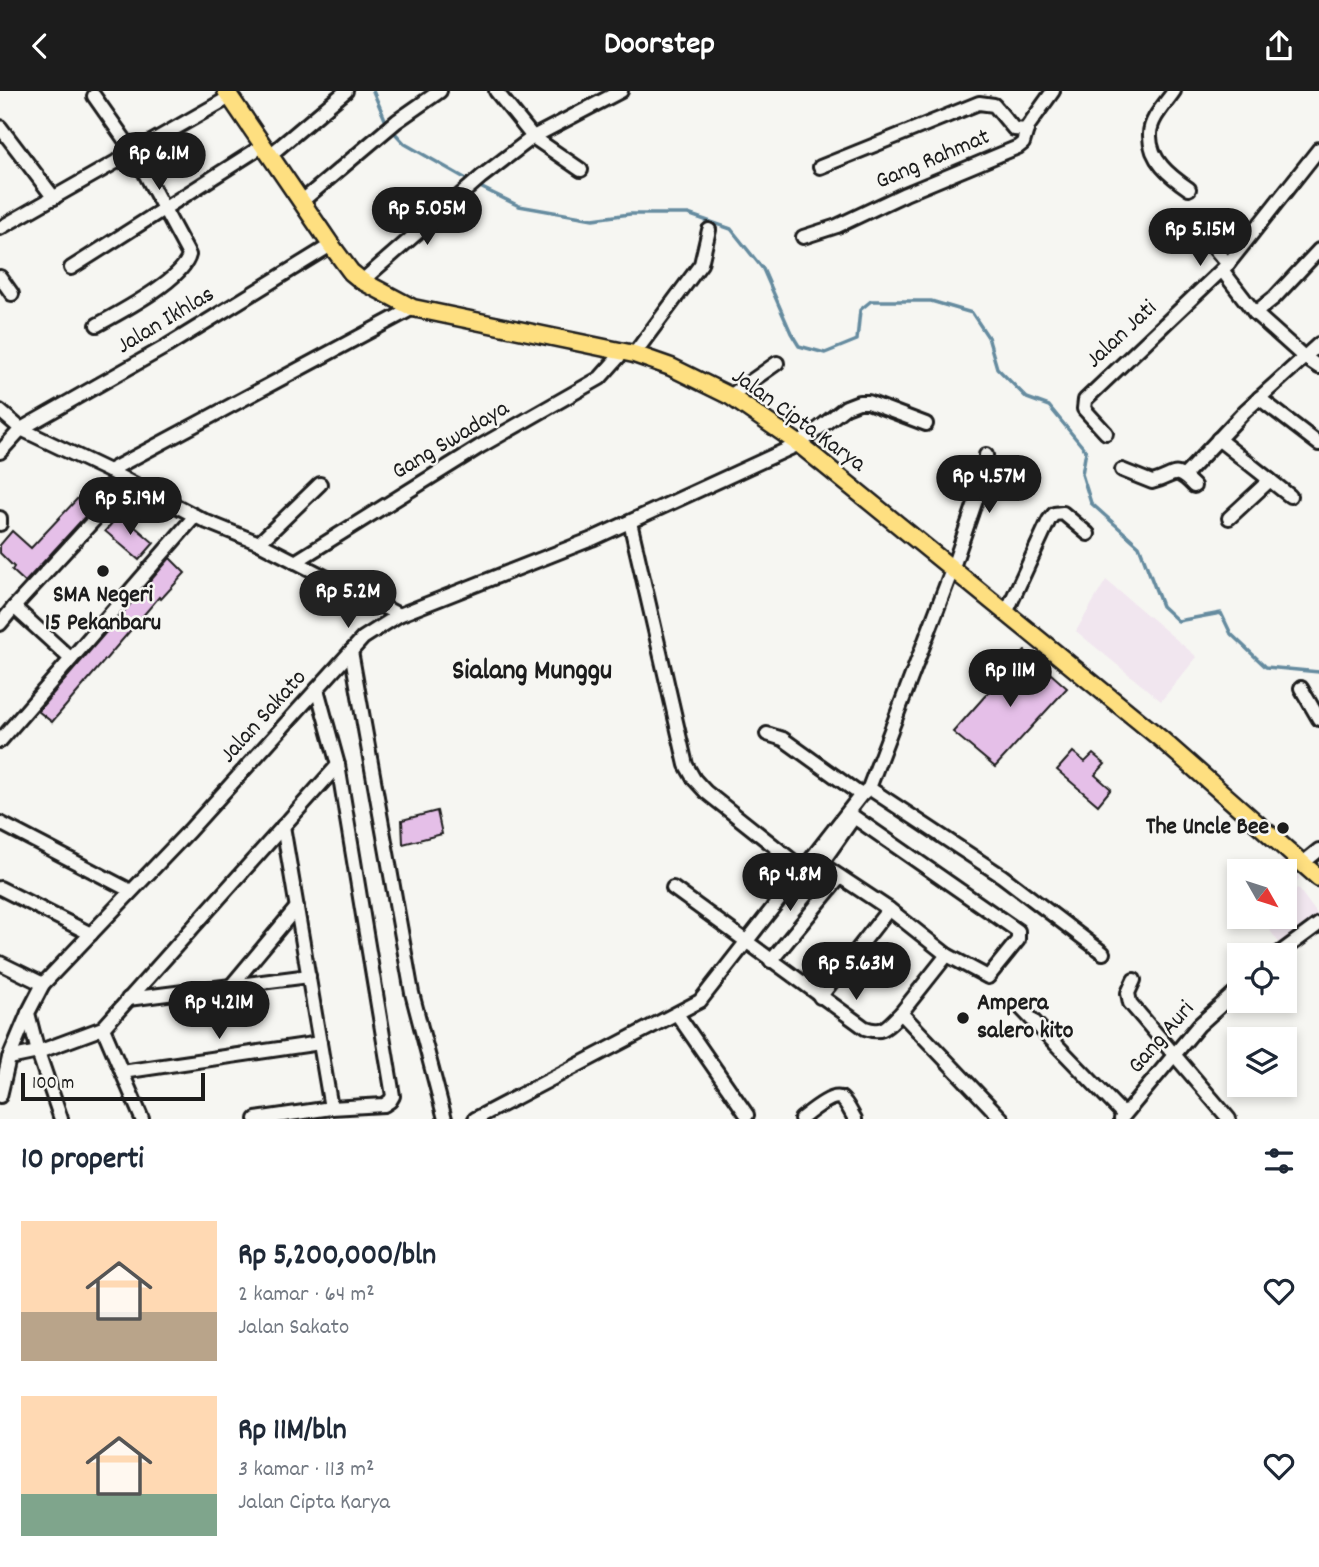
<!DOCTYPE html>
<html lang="id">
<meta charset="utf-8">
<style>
body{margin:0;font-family:Dekko,sans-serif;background:#f2f2f3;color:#1f2937;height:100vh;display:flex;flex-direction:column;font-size:26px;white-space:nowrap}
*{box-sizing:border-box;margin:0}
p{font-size:23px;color:#747a83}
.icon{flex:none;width:38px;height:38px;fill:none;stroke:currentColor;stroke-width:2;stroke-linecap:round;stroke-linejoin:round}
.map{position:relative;height:1028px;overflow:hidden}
.side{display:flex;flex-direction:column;background:#fff;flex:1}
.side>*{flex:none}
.needle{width:46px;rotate:129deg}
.tools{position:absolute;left:1227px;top:768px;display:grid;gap:14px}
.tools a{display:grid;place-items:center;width:70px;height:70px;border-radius:0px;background:#fff;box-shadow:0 4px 10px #0003;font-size:35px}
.scale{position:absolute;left:21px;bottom:18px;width:184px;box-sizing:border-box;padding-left:7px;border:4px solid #1c1c1c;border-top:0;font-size:19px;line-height:24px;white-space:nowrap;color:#1c1c1c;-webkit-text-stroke:5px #f6f6f2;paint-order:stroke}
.price{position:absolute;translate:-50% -60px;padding:0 16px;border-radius:24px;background:#1c1c1c;color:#fff;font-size:23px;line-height:46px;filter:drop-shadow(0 2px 4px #0008)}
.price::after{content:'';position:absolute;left:50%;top:42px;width:21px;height:16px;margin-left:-10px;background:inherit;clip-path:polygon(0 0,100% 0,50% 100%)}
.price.active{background:#222;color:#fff}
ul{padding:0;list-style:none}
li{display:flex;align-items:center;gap:21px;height:175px;padding:0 21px}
li span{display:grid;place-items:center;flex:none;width:196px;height:140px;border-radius:0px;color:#555}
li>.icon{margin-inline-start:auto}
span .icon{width:84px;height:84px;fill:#fffc;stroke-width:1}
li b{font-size:30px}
h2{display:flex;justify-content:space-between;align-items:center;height:84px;padding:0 21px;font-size:30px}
header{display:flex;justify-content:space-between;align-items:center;height:91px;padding:0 21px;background:#1c1c1c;color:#fff;font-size:32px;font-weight:700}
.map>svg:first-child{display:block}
.built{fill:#f1e6ef}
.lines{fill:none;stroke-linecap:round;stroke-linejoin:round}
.stream{stroke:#658b9f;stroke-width:3.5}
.building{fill:#e5bfe8;stroke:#1c1c1c;stroke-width:2}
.minor-casing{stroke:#1c1c1c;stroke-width:18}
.major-casing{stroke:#1c1c1c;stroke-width:21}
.minor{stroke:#f6f6f2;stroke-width:12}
.major{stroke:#fedf80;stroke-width:16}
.poi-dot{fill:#1c1c1c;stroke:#f6f6f2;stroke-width:2.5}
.labels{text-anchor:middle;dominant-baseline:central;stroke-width:5;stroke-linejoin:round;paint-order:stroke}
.street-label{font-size:24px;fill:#1c1c1c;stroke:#f6f6f2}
.poi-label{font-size:24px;font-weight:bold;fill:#1c1c1c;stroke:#f6f6f2}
.quarter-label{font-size:28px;font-weight:bold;fill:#1c1c1c;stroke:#f6f6f2}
</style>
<header><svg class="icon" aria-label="back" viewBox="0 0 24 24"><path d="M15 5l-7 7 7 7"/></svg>Doorstep<svg class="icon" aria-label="share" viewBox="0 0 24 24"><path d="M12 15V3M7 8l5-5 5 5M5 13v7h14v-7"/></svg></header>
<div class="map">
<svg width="1319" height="1028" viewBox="0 0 1319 1028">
<rect width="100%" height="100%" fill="#f6f6f2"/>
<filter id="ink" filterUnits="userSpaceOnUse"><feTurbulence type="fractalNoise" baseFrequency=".0143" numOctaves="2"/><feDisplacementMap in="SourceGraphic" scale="14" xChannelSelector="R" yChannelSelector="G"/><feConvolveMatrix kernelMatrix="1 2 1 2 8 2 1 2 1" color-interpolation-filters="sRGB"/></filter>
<g filter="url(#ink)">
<g class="built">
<polygon points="1106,489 1197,566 1161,610 1076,540"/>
<polygon points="1283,769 1300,787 1289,796 1292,800 1298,797 1318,824 1280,853 1260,826 1284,826 1284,780 1269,780"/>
</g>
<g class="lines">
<g class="stream">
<polyline points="373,0 387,33"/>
<polyline points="392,39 405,53 470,90"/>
<polyline points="476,94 519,115 593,128 630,123 688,123 731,138 763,178 791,242 799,255 825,262 857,249 860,219 871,210 931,210 972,222 988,246 997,277 1027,307 1049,315 1086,360 1082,383 1091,412 1139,455 1162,515 1178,530 1221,522 1231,543 1266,576 1319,581"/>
</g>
</g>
<g class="building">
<polygon points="78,407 91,419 25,491 12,479 14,476 0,462 0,454 12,440 31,457"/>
<polygon points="120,423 154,452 139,469 105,440"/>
<polygon points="170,467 185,482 161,508 159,506 52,631 38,620"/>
<polygon points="1025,560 1067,597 995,676 953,641"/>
<polygon points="1073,661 1085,671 1093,663 1105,673 1095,684 1111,698 1098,714 1057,679"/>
<polygon points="437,720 442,743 403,753 402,729"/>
</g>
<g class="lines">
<g class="minor-casing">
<g id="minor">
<polyline points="496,0 533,46 581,79"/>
<path d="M1174,0c-8,12 -24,28 -24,43 -1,26 20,42 39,55"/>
<path d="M94,5l40,57 55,102c-5,24 -70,58 -92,70"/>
<polyline points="0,36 54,107"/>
<polyline points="270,64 346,0"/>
<polyline points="820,76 979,12 994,14 1014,38 1027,39"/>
<polyline points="301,111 397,30 440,0"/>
<polyline points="0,137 230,6"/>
<polyline points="1202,143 1228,173"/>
<polyline points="803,146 837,135 905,103 1018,56 1023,52 1028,35 1053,0"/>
<polyline points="71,177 264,54"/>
<polyline points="1222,179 1255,222 1275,206 1319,159"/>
<polyline points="0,186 12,203"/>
<polyline points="362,190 481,86 533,46 621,0"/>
<polyline points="1255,222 1304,266 1319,276"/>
<polyline points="634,263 701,173 709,139"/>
<polyline points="730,305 777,272"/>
<polyline points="1259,307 1319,353"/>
<polyline points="0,320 21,338 109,380 413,217"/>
<polyline points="1106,342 1084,318 1085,309 1228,173 1319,58"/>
<polyline points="1218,348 1290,405"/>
<polyline points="0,361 21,338 167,255 331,154"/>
<path d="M1122,379l30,12c23,-5 21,-18 42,4"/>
<polyline points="109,380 207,431 259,452 399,524"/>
<polyline points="1184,385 1245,320 1319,253"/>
<polyline points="0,427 0,433"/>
<polyline points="1229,427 1270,389"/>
<polyline points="630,431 686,674 694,688 706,701 803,778"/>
<polyline points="259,452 320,393"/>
<polyline points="295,471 479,356 600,287 624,260"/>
<polyline points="1006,522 1049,429 1054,423 1063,422 1088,443"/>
<polyline points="0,533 14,516"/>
<polyline points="351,560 412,902 445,1028"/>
<polyline points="71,568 14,516 129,391"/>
<polyline points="1301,597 1319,628"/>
<polyline points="767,643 783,648 861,704"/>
<polyline points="0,650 195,425"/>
<polyline points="869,697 1002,785 1103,862"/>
<polygon points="854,726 1018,840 1018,849 988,886 947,864 889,818 821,773"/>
<polyline points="0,732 131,800"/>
<polyline points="283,735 331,1017"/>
<polyline points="1303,772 1319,759"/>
<polyline points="0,797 91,843"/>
<path d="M673,797l192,140c19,7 23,-3 36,-15l101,106"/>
<polyline points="1277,864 1319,833"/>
<polyline points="771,870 840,786"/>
<polyline points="0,872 43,893 189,740 363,547 399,524 592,448 799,353 846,316 859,311 868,311 926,333"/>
<polyline points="1134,889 1128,902 1130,912 1229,1028"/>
<polyline points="43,893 28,922 38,961 61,1028"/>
<polyline points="231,895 297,816"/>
<polyline points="820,906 889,818"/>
<polyline points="128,908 309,885"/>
<polyline points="1021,917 1124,1024"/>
<polyline points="901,922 947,864"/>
<polyline points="677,923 747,1024"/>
<polyline points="103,937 142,1028"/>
<polyline points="9,967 38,961 103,937 338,674"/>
<polyline points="122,981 320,952"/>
<polyline points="0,1005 9,967 28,922"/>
<polyline points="256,1028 331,1017 384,1014 390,1010 393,1005 338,674 317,598"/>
<polyline points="475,1028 700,910 861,704 869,697 952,479 987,377 986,364"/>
<path d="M801,1028c8,-6 32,-27 41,-20 5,4 9,14 13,20"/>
<polyline points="1121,1028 1199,934 1239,898"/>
</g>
</g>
<g class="major-casing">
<polyline id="major" points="226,0 331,154 351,181 362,190 413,217 634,263 671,276 730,305 799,353 1161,648 1319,787"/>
</g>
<use href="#minor" class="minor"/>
<use href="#major" class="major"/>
</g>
</g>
<g class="poi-dot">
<circle cx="103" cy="480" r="7"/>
<circle cx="1283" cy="737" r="7"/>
<circle cx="963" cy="927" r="7"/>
</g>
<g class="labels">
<g class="street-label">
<text transform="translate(933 69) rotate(-23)">Gang Rahmat</text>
<text transform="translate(166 230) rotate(-31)">Jalan Ikhlas</text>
<text transform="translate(1122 244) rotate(-43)">Jalan Jati</text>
<text transform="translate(798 330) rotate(36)">Jalan Cipta Karya</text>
<text transform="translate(451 350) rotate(-31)">Gang Swadaya</text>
<text transform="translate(264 626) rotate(-48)">Jalan Sakato</text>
<text transform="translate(1162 947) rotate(-49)">Gang Auri</text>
</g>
<g class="poi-label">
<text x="103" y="505">SMA Negeri<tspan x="103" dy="28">15 Pekanbaru</tspan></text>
<text x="1269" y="737" text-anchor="end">The Uncle Bee</text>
<text x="977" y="913" text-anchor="start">Ampera<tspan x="977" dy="28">salero kito</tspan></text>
</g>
<g class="quarter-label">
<text x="532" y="582">Sialang Munggu</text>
</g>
</g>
</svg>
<div class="tools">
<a><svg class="needle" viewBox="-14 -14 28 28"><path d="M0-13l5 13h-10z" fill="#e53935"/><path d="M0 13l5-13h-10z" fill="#747a83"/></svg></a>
<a><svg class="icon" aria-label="locate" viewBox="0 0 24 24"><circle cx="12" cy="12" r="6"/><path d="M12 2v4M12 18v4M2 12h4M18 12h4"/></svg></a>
<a><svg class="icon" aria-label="layers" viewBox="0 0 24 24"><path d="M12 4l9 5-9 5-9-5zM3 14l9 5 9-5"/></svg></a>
</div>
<div class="scale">100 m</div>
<b class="price" style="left:159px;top:101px">Rp 6.1M</b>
<b class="price" style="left:427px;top:156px">Rp 5.05M</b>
<b class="price" style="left:1200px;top:177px">Rp 5.15M</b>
<b class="price" style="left:989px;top:424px">Rp 4.57M</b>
<b class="price" style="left:130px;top:446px">Rp 5.19M</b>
<b class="price active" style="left:348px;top:539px">Rp 5.2M</b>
<b class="price" style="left:1010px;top:618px">Rp 11M</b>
<b class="price" style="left:790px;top:822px">Rp 4.8M</b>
<b class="price" style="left:856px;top:911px">Rp 5.63M</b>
<b class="price" style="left:219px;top:950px">Rp 4.21M</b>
</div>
<section class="side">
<h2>10 properti<svg class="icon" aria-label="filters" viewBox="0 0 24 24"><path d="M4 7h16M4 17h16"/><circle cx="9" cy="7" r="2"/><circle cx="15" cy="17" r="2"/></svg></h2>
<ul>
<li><span style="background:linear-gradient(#ffd9b3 65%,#b9a48a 0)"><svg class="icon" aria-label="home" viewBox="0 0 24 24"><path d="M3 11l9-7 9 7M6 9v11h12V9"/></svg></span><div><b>Rp 5,200,000/bln</b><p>2 kamar · 64 m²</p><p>Jalan Sakato</p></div><svg class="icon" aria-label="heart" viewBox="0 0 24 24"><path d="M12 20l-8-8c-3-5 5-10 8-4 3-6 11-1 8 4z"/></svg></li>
<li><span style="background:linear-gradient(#ffd9b3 70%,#7fa58c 0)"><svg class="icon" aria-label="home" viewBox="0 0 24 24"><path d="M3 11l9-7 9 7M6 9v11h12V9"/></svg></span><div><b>Rp 11M/bln</b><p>3 kamar · 113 m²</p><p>Jalan Cipta Karya</p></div><svg class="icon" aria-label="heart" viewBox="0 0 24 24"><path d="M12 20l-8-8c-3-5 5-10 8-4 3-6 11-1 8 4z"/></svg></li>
</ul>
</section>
